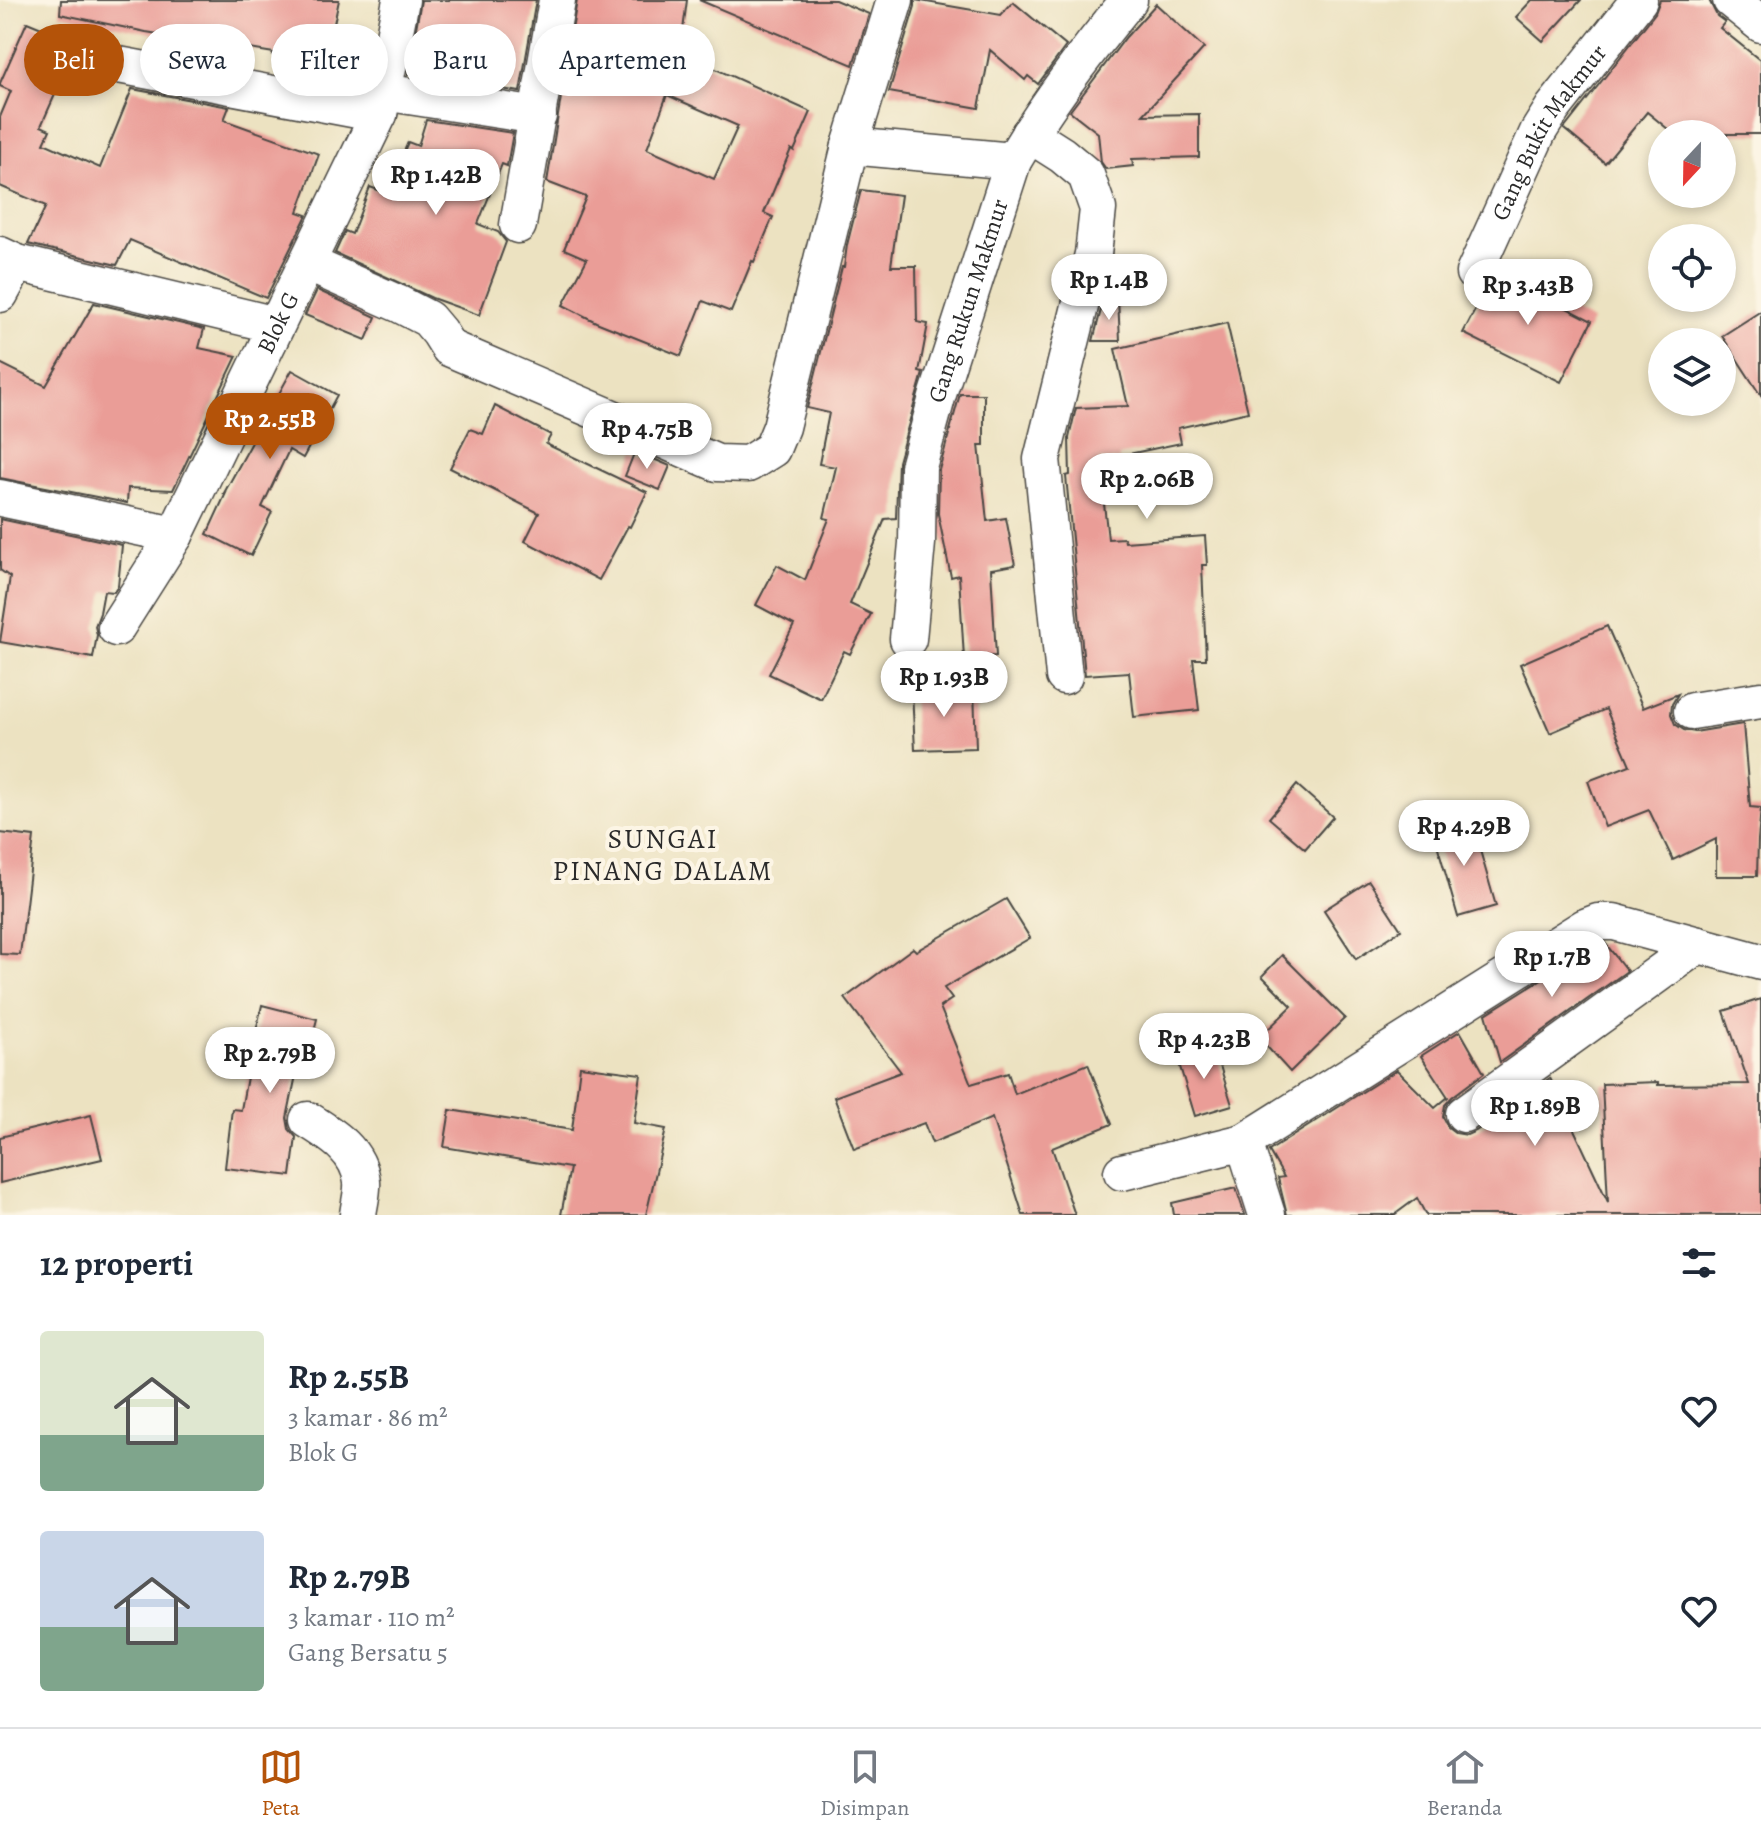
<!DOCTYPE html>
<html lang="id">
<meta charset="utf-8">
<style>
body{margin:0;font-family:Alegreya,serif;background:#f2f2f3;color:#1f2937;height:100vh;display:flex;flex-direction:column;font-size:30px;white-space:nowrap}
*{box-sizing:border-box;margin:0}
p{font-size:26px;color:#747a83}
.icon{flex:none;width:44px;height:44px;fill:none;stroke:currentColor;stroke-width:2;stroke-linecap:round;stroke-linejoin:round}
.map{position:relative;height:1215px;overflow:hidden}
.drawer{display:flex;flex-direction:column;background:#fff;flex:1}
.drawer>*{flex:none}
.banner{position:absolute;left:24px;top:24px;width:800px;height:72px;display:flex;gap:16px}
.needle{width:52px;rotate:202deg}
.controls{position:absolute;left:1648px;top:120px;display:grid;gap:16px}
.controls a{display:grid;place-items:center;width:88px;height:88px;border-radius:50%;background:#fff;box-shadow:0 4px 12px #0003;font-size:40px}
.price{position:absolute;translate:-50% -68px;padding:0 18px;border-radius:28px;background:#fff;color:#222;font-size:26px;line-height:52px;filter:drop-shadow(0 2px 4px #0008)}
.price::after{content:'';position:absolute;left:50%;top:48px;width:24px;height:18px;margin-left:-12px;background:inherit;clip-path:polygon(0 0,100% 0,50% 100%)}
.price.current{background:#b45309;color:#fff}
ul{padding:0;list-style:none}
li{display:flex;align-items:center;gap:24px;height:200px;padding:0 40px}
li span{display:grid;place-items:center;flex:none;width:224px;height:160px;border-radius:8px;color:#555}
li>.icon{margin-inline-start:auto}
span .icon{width:96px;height:96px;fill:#fffc;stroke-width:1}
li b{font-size:34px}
h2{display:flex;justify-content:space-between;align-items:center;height:96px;padding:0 40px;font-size:34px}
.chip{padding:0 28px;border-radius:36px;background:#fff;box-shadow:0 4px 12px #0003;font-size:28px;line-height:72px}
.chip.current{background:#b45309;color:#fff}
.menu{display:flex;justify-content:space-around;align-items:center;height:112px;border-top:2px solid #e0e1e3;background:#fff;font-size:22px;color:#747a83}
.menu a{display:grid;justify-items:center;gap:4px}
.menu .current{color:#b45309}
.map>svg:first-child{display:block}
.building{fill:#ea9d97;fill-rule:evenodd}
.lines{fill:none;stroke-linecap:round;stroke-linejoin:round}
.minor-casing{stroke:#484642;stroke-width:39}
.minor{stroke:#fff;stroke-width:36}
.labels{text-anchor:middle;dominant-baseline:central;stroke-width:8;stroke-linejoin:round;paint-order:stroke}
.street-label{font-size:24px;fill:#2b2b2b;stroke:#fcf5e5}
.quarter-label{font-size:28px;letter-spacing:2px;fill:#2b2b2b;stroke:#fcf5e5}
</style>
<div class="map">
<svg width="1761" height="1215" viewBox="0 0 1761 1215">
<rect width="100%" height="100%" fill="#fcf5e5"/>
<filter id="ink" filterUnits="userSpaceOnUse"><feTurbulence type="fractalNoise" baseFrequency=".0125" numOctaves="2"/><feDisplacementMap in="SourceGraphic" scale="16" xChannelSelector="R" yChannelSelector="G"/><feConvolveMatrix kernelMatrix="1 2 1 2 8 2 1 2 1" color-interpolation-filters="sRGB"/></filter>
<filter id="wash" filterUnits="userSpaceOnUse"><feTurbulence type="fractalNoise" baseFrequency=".006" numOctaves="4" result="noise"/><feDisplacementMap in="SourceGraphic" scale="32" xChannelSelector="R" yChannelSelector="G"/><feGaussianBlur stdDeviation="1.8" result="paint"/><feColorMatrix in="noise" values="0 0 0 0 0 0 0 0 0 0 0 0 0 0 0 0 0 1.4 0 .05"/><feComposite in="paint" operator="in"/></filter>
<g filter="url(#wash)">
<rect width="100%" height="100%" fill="#ece2c1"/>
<g id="blocks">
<g class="building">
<polygon points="61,0 339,0 325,66 273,55 274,53 146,32 60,14"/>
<polygon points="421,0 536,0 520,92 439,79 440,75 408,74"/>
<path d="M577,0h110l-7,53 131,59 -17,39 -3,-2 -27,64 9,4 -19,45 -2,-1 -21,51 -28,-11 -22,55 -85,-34 -33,-17 24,-46 -23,-10 22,-52 -39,-15zM667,95l71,31 -24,53 -67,-30z"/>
<polygon points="699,0 835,0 869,14 853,65"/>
<polygon points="915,0 1001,15 1013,2 1066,46 1038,84 1028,76 1025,80 990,50 979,108 889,92 915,6"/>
<polygon points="1532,0 1581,0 1543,41 1516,17"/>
<polygon points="1660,0 1709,0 1717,16 1725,22 1720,28 1761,61 1761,134 1674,134 1647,112 1605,163 1564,129 1655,13"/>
<polygon points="1156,4 1204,48 1143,115 1199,114 1199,157 1132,159 1133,166 1106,169 1101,162 1098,133 1070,111 1126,37"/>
<polygon points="27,22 78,43 41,126 50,130 44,143 100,168 132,89 229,107 224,120 319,154 298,212 307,215 266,298 130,240 117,265 28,244 46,206 0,186 0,117 11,91 0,86 0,83"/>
<polygon points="426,120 513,133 507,166 502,164 478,224 498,232 506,242 479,315 432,298 335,253 345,231 352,234 370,187 386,193 408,142 418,146"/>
<polygon points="861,190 901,195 891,266 916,266 917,322 928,324 919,372 923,373 898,462 896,518 885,519 850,604 871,614 850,654 844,651 821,699 769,674 794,625 756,605 777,565 805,580 829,519 824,518 836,467 819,464 829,413 807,408 842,267 844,267 847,245"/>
<polygon points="1497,272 1592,321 1561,382 1463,333 1485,291 1493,282"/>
<polygon points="317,290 376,317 366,340 305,315"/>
<polygon points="1104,298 1118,298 1120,341 1093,341"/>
<polygon points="94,303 204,329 199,348 237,356 173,490 128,488 127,503 0,478 0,363 46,386"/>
<polygon points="1761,311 1761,396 1722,336"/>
<polygon points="1227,323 1248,412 1178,428 1181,443 1119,456 1119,460 1099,460 1108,539 1124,538 1125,542 1205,536 1207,565 1202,565 1206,659 1193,659 1199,710 1134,717 1129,672 1085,675 1066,476 1070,475 1069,438 1076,408 1128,406 1115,349"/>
<polygon points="292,370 337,395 303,458 289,450 262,507 272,512 251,556 207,534 226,493 224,493"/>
<polygon points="960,394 984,394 984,445 979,445 987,521 1006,518 1015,565 991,569 996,656 964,658 959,575 951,577 938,514 939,470"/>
<polygon points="495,406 551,435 546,444 647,492 630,527 628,526 599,580 525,541 539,513 450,468 470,429 483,434"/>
<polygon points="635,451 670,466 660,490 625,476"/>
<polygon points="0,519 122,545 118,586 114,592 104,591 100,613 95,626 97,635 93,658 0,642 10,577 0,570"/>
<polygon points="1607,626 1643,708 1678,694 1672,704 1671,714 1675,724 1684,730 1695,732 1743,724 1750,807 1761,808 1758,840 1757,876 1716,876 1716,839 1673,860 1649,810 1605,827 1588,781 1630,765 1606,709 1550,733 1520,664"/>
<polygon points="974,689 976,748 915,750 912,691"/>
<polygon points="1297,785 1333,817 1305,849 1269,818"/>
<polygon points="1471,819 1496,906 1458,917 1433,830"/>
<polygon points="0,833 34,837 20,955 0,954"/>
<polygon points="1369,881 1401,930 1356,959 1324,910"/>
<polygon points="1006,899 1030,938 944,988 952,999 940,1007 971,1084 1008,1073 1015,1094 1088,1064 1112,1124 1052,1148 1075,1215 1023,1215 992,1118 932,1143 924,1123 854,1149 834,1097 901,1072 845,998 913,948 916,951"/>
<polygon points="1602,943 1605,943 1627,971 1500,1062 1486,1014 1594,946"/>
<polygon points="1282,955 1345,1018 1290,1072 1259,1038 1292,1006 1262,976"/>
<polygon points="1761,999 1761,1215 1426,1215 1417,1198 1394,1215 1287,1215 1278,1178 1284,1177 1269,1151 1397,1070 1435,1108 1448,1097 1421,1056 1460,1031 1484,1073 1452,1097 1445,1105 1443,1117 1448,1127 1456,1133 1467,1135 1476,1131 1550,1078 1608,1202 1602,1084 1658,1082 1658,1085 1749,1084 1724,1011"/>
<polygon points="262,1005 317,1019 307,1058 300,1056 287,1118 289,1129 296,1137 291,1176 225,1168 232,1109 241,1110 253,1044"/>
<polygon points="1214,1046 1232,1105 1195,1116 1177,1057"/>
<polygon points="580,1066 641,1074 634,1123 666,1129 646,1215 561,1215 570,1168 444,1147 450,1110 572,1130"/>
<polygon points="91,1115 102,1159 0,1183 0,1137"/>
<polygon points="1236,1188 1245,1215 1174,1215 1172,1203"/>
</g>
</g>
</g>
<g filter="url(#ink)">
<use href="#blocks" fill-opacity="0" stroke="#484642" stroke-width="2"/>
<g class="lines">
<g class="minor-casing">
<g id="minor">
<polyline points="1731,0 1761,24"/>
<polyline points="92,60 379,114"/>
<polyline points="383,92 538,116"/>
<polyline points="1029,134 1062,155 1086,175 1098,209 1093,254 1042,459 1064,676"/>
<polyline points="850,146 895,0"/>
<polyline points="518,225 557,0"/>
<polyline points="0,255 17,263 276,325"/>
<polyline points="307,263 399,304 428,319 439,332 449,348 717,463 748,464 772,449 781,427 850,146 1013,161"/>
<path id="s1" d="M1474,273l64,-141 15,-24 86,-108"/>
<polyline points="0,294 17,263"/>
<polyline points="0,498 175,535"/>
<path id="s2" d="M116,628l59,-93 204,-421 22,-114"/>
<path id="s3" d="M908,639l9,-96 1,-76 20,-73 75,-233c33,-57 74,-110 116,-161"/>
<polyline points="1692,711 1761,700"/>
<polyline points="1464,1114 1698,945"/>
<path d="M308,1120c24,15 51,31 54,62 1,10 -3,23 -4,33"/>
<polyline points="1244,1142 1585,927 1598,922 1614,922 1761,962"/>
<polyline points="1122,1172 1244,1142 1267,1215"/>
</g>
</g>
<use href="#minor" class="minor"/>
</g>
</g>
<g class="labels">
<g class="street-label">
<text stroke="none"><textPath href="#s1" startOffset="160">Gang Bukit Makmur</textPath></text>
<text stroke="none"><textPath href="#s3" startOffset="346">Gang Rukun Makmur</textPath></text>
<text stroke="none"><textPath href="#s2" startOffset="346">Blok G</textPath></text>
</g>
<g class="quarter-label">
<text x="663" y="839">SUNGAI<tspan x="663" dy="32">PINANG DALAM</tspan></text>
</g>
</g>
</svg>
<div class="controls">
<a><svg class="needle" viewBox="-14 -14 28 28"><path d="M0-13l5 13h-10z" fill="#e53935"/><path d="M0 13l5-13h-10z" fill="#747a83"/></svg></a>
<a><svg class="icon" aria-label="locate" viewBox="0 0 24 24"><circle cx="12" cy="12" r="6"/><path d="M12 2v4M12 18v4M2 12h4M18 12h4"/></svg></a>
<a><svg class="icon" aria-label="layers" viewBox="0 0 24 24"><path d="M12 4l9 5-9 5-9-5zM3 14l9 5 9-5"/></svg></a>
</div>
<b class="price" style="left:436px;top:217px">Rp 1.42B</b>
<b class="price" style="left:1109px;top:322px">Rp 1.4B</b>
<b class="price" style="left:1528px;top:327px">Rp 3.43B</b>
<b class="price current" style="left:270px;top:461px">Rp 2.55B</b>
<b class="price" style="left:647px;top:471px">Rp 4.75B</b>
<b class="price" style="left:1147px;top:521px">Rp 2.06B</b>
<b class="price" style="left:944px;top:719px">Rp 1.93B</b>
<b class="price" style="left:1464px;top:868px">Rp 4.29B</b>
<b class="price" style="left:1552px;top:999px">Rp 1.7B</b>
<b class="price" style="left:1204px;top:1081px">Rp 4.23B</b>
<b class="price" style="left:270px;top:1095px">Rp 2.79B</b>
<b class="price" style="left:1535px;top:1148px">Rp 1.89B</b>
<div class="banner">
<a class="chip current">Beli</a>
<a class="chip">Sewa</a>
<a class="chip">Filter</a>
<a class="chip">Baru</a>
<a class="chip">Apartemen</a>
</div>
</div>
<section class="drawer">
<h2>12 properti<svg class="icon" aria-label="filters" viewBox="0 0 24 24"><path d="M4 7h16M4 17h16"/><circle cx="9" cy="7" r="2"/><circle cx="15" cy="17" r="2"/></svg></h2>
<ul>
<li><span style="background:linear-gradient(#dfe7d0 65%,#7fa58c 0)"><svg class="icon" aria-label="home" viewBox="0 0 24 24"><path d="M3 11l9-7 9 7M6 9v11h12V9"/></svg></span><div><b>Rp 2.55B</b><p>3 kamar · 86 m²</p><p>Blok G</p></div><svg class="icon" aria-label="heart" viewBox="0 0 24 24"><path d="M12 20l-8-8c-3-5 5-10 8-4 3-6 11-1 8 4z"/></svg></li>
<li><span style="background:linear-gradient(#c9d6e8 60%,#7fa58c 0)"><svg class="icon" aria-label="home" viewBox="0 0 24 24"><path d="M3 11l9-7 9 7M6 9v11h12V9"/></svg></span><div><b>Rp 2.79B</b><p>3 kamar · 110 m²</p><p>Gang Bersatu 5</p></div><svg class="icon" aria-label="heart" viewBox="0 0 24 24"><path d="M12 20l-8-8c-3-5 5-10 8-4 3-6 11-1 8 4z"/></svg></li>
</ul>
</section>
<nav class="menu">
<a class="current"><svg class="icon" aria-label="map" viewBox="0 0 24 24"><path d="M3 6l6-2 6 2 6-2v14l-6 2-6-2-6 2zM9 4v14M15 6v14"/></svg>Peta</a>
<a><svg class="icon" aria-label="saved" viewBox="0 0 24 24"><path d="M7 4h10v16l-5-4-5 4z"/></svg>Disimpan</a>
<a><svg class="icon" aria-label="home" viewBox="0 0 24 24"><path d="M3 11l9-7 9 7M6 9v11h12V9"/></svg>Beranda</a>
</nav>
